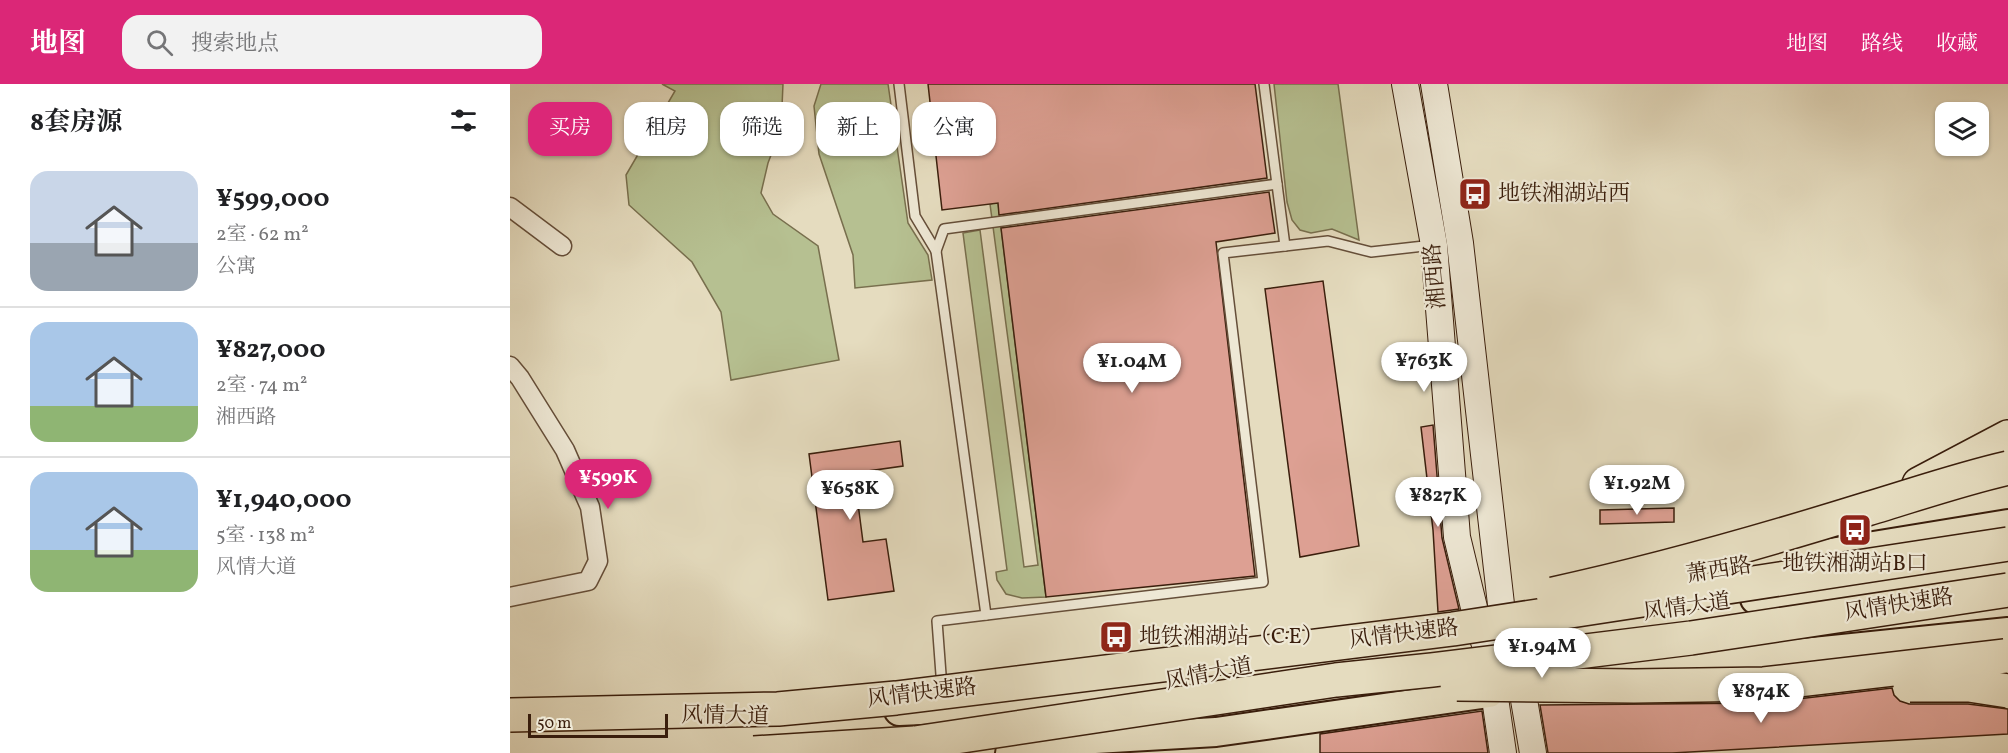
<!DOCTYPE html>
<html lang="zh">
<meta charset="utf-8">
<style>
body{margin:0;font-family:Vollkorn,"Noto Serif SC",serif;background:#f2f2f2;color:#202124;height:100vh;display:flex;flex-direction:column;font-size:22px;white-space:nowrap}
*{box-sizing:border-box;margin:0}
p{font-size:20px;color:#757577}
.icon{flex:none;width:33px;height:33px;fill:none;stroke:currentColor;stroke-width:2;stroke-linecap:round;stroke-linejoin:round}
.map{position:relative;flex:1;overflow:hidden}
.panel{display:flex;flex-direction:column;background:#fff;width:510px}
.panel>*{flex:none}
.guide{position:absolute;left:18px;top:18px;width:570px;height:54px;display:flex;gap:12px}
.fabs{position:absolute;left:1425px;top:18px;display:grid;gap:12px}
.fabs a{display:grid;place-items:center;width:54px;height:54px;border-radius:12px;background:#fff;box-shadow:0 2px 4px #0004;font-size:30px}
.scale{position:absolute;left:18px;bottom:15px;width:140px;box-sizing:border-box;padding-left:6px;border:3px solid #3a1e0c;border-top:0;font-size:16px;line-height:21px;white-space:nowrap;color:#3a1e0c;-webkit-text-stroke:4px #eee8d5;paint-order:stroke}
.price{position:absolute;translate:-50% -51px;padding:0 14px;border-radius:21px;background:#fff;color:#222;font-size:20px;line-height:39px;filter:drop-shadow(0 2px 3px #0008)}
.price::after{content:'';position:absolute;left:50%;top:36px;width:18px;height:14px;margin-left:-9px;background:inherit;clip-path:polygon(0 0,100% 0,50% 100%)}
.price.current{background:#db2777;color:#fff}
ul{padding:0;list-style:none}
li{display:flex;align-items:center;gap:18px;height:150px;padding:0 30px}
li+li{border-top:2px solid #e0e0e0}
li span{display:grid;place-items:center;flex:none;width:168px;height:120px;border-radius:18px;color:#555}
li>.icon{margin-inline-start:auto}
span .icon{width:72px;height:72px;fill:#fffc;stroke-width:1}
li b{font-size:26px}
h2{display:flex;justify-content:space-between;align-items:center;height:72px;padding:0 30px;font-size:26px}
.tag{padding:0 21px;border-radius:18px;background:#fff;box-shadow:0 2px 4px #0004;font-size:21px;line-height:54px}
.tag.current{background:#db2777;color:#fff}
header{display:flex;align-items:center;gap:36px;box-sizing:border-box;height:84px;padding:0 30px;background:#db2777;color:#fff}
header strong{font-size:28px}
nav{display:flex;gap:33px;margin-inline-start:auto;font-size:21px}
.search{width:420px;height:54px;background:#f2f2f2;display:flex;align-items:center;gap:15px;box-sizing:border-box;padding:0 21px;border-radius:18px;color:#757577;font-size:22px}
main{display:flex;flex:1;min-height:0}
.map>svg:first-child{display:block}
.green{fill:#b6c091;stroke:#786f4e;stroke-width:1.5}
.building{fill:#dda093;stroke:#3a1e0c;stroke-width:1.5}
.lines{fill:none;stroke-linecap:round;stroke-linejoin:round}
.lane-casing{stroke:#654e39;stroke-width:12}
.street-casing{stroke:#654e39;stroke-width:21}
.secondary-casing{stroke:#3a1e0c;stroke-width:28}
.primary-casing{stroke:#3a1e0c;stroke-width:32}
.highway-casing{stroke:#3a1e0c;stroke-width:36}
.lane{stroke:#eee8d5;stroke-width:9}
.street{stroke:#eee8d5;stroke-width:18}
.secondary{stroke:#eee8d5;stroke-width:26}
.primary{stroke:#e5dcbf;stroke-width:28}
.highway{stroke:#e5dcbf;stroke-width:33}
.highway-bridge-casing{stroke:#3a1e0c;stroke-width:36;stroke-linecap:butt}
.highway-bridge{stroke:#e5dcbf;stroke-width:33}
.labels{text-anchor:middle;dominant-baseline:central;stroke-width:4.5;stroke-linejoin:round;paint-order:stroke}
.poi-label{font-size:22px;fill:#3a1e0c;stroke:#eee8d5;text-anchor:start}
.street-label{font-size:22px;fill:#3a1e0c;stroke:#eee8d5}
</style>
<header>
<strong>地图</strong>
<div class="search"><svg class="icon" aria-label="search" viewBox="0 0 24 24"><circle cx="10" cy="10" r="6"/><path d="M15 15l6 6"/></svg>搜索地点</div>
<nav><a>地图</a><a>路线</a><a>收藏</a></nav>
</header>
<main>
<section class="panel">
<h2>8套房源<svg class="icon" aria-label="filters" viewBox="0 0 24 24"><path d="M4 7h16M4 17h16"/><circle cx="9" cy="7" r="2"/><circle cx="15" cy="17" r="2"/></svg></h2>
<ul>
<li><span style="background:linear-gradient(#c9d6e8 60%,#9aa5b1 0)"><svg class="icon" aria-label="home" viewBox="0 0 24 24"><path d="M3 11l9-7 9 7M6 9v11h12V9"/></svg></span><div><b>¥599,000</b><p>2室 · 62 m²</p><p>公寓</p></div></li>
<li><span style="background:linear-gradient(#a9c7e8 70%,#8fb573 0)"><svg class="icon" aria-label="home" viewBox="0 0 24 24"><path d="M3 11l9-7 9 7M6 9v11h12V9"/></svg></span><div><b>¥827,000</b><p>2室 · 74 m²</p><p>湘西路</p></div></li>
<li><span style="background:linear-gradient(#a9c7e8 65%,#8fb573 0)"><svg class="icon" aria-label="home" viewBox="0 0 24 24"><path d="M3 11l9-7 9 7M6 9v11h12V9"/></svg></span><div><b>¥1,940,000</b><p>5室 · 138 m²</p><p>风情大道</p></div></li>
</ul>
</section>
<div class="map">
<svg width="1498" height="669" viewBox="0 0 1498 669">
<rect width="100%" height="100%" fill="#e5dcbf"/>
<filter id="stains"><feTurbulence type="fractalNoise" baseFrequency=".00333" numOctaves="4"/><feColorMatrix values="0 0 0 0 .2 0 0 0 0 .09 0 0 0 0 .02 0 0 0 .5 -.17"/></filter>
<radialGradient id="worn" r=".72"><stop offset=".6" stop-color="#630" stop-opacity="0"/><stop offset="1" stop-color="#630" stop-opacity=".3"/></radialGradient>
<g class="green">
<polygon points="152,0 273,0 271,45 258,79 251,109 263,130 308,162 329,276 221,296 211,228 182,178 119,121 116,91 165,7"/>
<polygon points="311,0 378,0 398,139 418,171 422,196 345,204 343,171 309,70 304,22"/>
<polygon points="764,0 828,0 849,156 822,145 801,149 790,146 782,136 777,118"/>
<polygon points="488,118 536,513 512,514 496,510 487,496 486,488 497,486 453,149 470,146 514,483 528,481 480,120"/>
</g>
<g class="building">
<polygon points="418,0 745,0 757,94 489,131 488,119 432,126"/>
<polygon points="759,108 765,149 706,158 745,492 536,513 491,144"/>
<polygon points="813,197 849,462 790,473 755,205"/>
<polygon points="923,341 932,454 949,525 928,528 923,446 911,343"/>
<polygon points="390,357 393,382 344,389 353,458 376,455 384,507 318,516 299,370"/>
<polygon points="1164,424 1164,438 1090,440 1090,426"/>
<polygon points="1382,604 1384,611 1390,617 1399,620 1458,620 1498,625 1498,650 1162,669 1038,669 1030,621 1254,619"/>
<polygon points="972,627 978,669 810,669 810,650"/>
</g>
<g class="lines">
<g class="lane-casing">
<g id="lane">
<polyline points="389,0 405,132 426,167 476,531"/>
<polyline points="754,0 775,162"/>
<polyline points="426,167 434,145 767,100"/>
<polyline points="432,604 427,537 753,498 713,169 818,157 861,168 923,161"/>
</g>
</g>
<g class="street-casing">
<g id="street">
<polyline points="0,123 52,162"/>
<polyline points="0,282 10,294 55,366 80,423 88,477 78,497 0,513"/>
</g>
</g>
<g class="secondary-casing">
<g id="secondary">
<polyline points="895,0 924,161 947,453 967,536 979,573 993,669"/>
<polyline points="924,0 950,159 992,529 999,570 1012,604 1023,669"/>
</g>
</g>
<g class="primary-casing">
<g id="primary">
<polyline points="1162,495 1498,440"/>
<polyline points="1245,515 1498,481"/>
<polyline points="1069,593 1107,585 1253,573 1498,548"/>
<polyline points="389,627 434,625 606,609 721,587"/>
<polyline points="500,669 568,656 706,648 979,609"/>
</g>
</g>
<g class="highway-casing">
<polyline id="highway" points="1409,400 1498,353"/>
</g>
<use href="#lane" class="lane"/>
<use href="#street" class="street"/>
<use href="#secondary" class="secondary"/>
<use href="#primary" class="primary"/>
<use href="#highway" class="highway"/>
<g class="highway-bridge-casing">
<g id="highway-bridge">
<path d="M1043,510c106,-23 211,-53 314,-85 47,-14 93,-30 141,-41"/>
<polyline points="947,600 1124,602 1254,600 1495,572"/>
<polyline points="1400,601 1459,601 1498,607"/>
<polyline points="0,631 268,625 386,614 943,545 1498,460"/>
<polyline points="244,669 405,659 826,596 922,586 1181,554 1498,506"/>
</g>
</g>
<use href="#highway-bridge" class="highway-bridge"/>
</g>
<defs>
<g id="bus-square" transform="scale(1.725)"><rect x="-9" y="-9" width="18" height="18" rx="4" fill="#8f2418" stroke="#eee8d5"/><path d="M-5-6H5V4H4V6H2V4H-2V6H-4V4H-5ZM-3.5-4V0h7V-4ZM-3.5 1.2v1.5H-2V1.2ZM2 1.2v1.5H3.5V1.2Z" fill="#fff"/></g>
</defs>
<g fill-rule="evenodd">
<use href="#bus-square" x="965" y="110"/>
<use href="#bus-square" x="1345" y="446"/>
<use href="#bus-square" x="606" y="553"/>
</g>
<g class="labels">
<g class="poi-label">
<text x="988" y="110">地铁湘湖站西</text>
<text x="1345" y="480" text-anchor="middle">地铁湘湖站B口</text>
<text x="629" y="553">地铁湘湖站（C·E）</text>
</g>
<g class="street-label">
<text transform="translate(926 192) rotate(-95)">湘西路</text>
<text transform="translate(1209 487) rotate(-9)">萧西路</text>
<text transform="translate(1389 522) rotate(-9)">风情快速路</text>
<text transform="translate(1177 524) rotate(-8)">风情大道</text>
<text transform="translate(894 551) rotate(-7)">风情快速路</text>
<text transform="translate(699 591) rotate(-11)">风情大道</text>
<text transform="translate(412 610) rotate(-7)">风情快速路</text>
<text transform="translate(215 633) rotate(1)">风情大道</text>
</g>
</g>
<rect width="100%" height="100%" filter="url(#stains)"/>
<rect width="100%" height="100%" fill="url(#worn)"/>
</svg>
<div class="fabs">
<a><svg class="icon" aria-label="layers" viewBox="0 0 24 24"><path d="M12 4l9 5-9 5-9-5zM3 14l9 5 9-5"/></svg></a>
</div>
<div class="scale">50 m</div>
<b class="price" style="left:914px;top:309px">¥763K</b>
<b class="price" style="left:622px;top:310px">¥1.04M</b>
<b class="price current" style="left:98px;top:426px">¥599K</b>
<b class="price" style="left:1127px;top:432px">¥1.92M</b>
<b class="price" style="left:340px;top:437px">¥658K</b>
<b class="price" style="left:928px;top:444px">¥827K</b>
<b class="price" style="left:1032px;top:595px">¥1.94M</b>
<b class="price" style="left:1251px;top:640px">¥874K</b>
<div class="guide">
<a class="tag current">买房</a>
<a class="tag">租房</a>
<a class="tag">筛选</a>
<a class="tag">新上</a>
<a class="tag">公寓</a>
</div>
</div>
</main>
